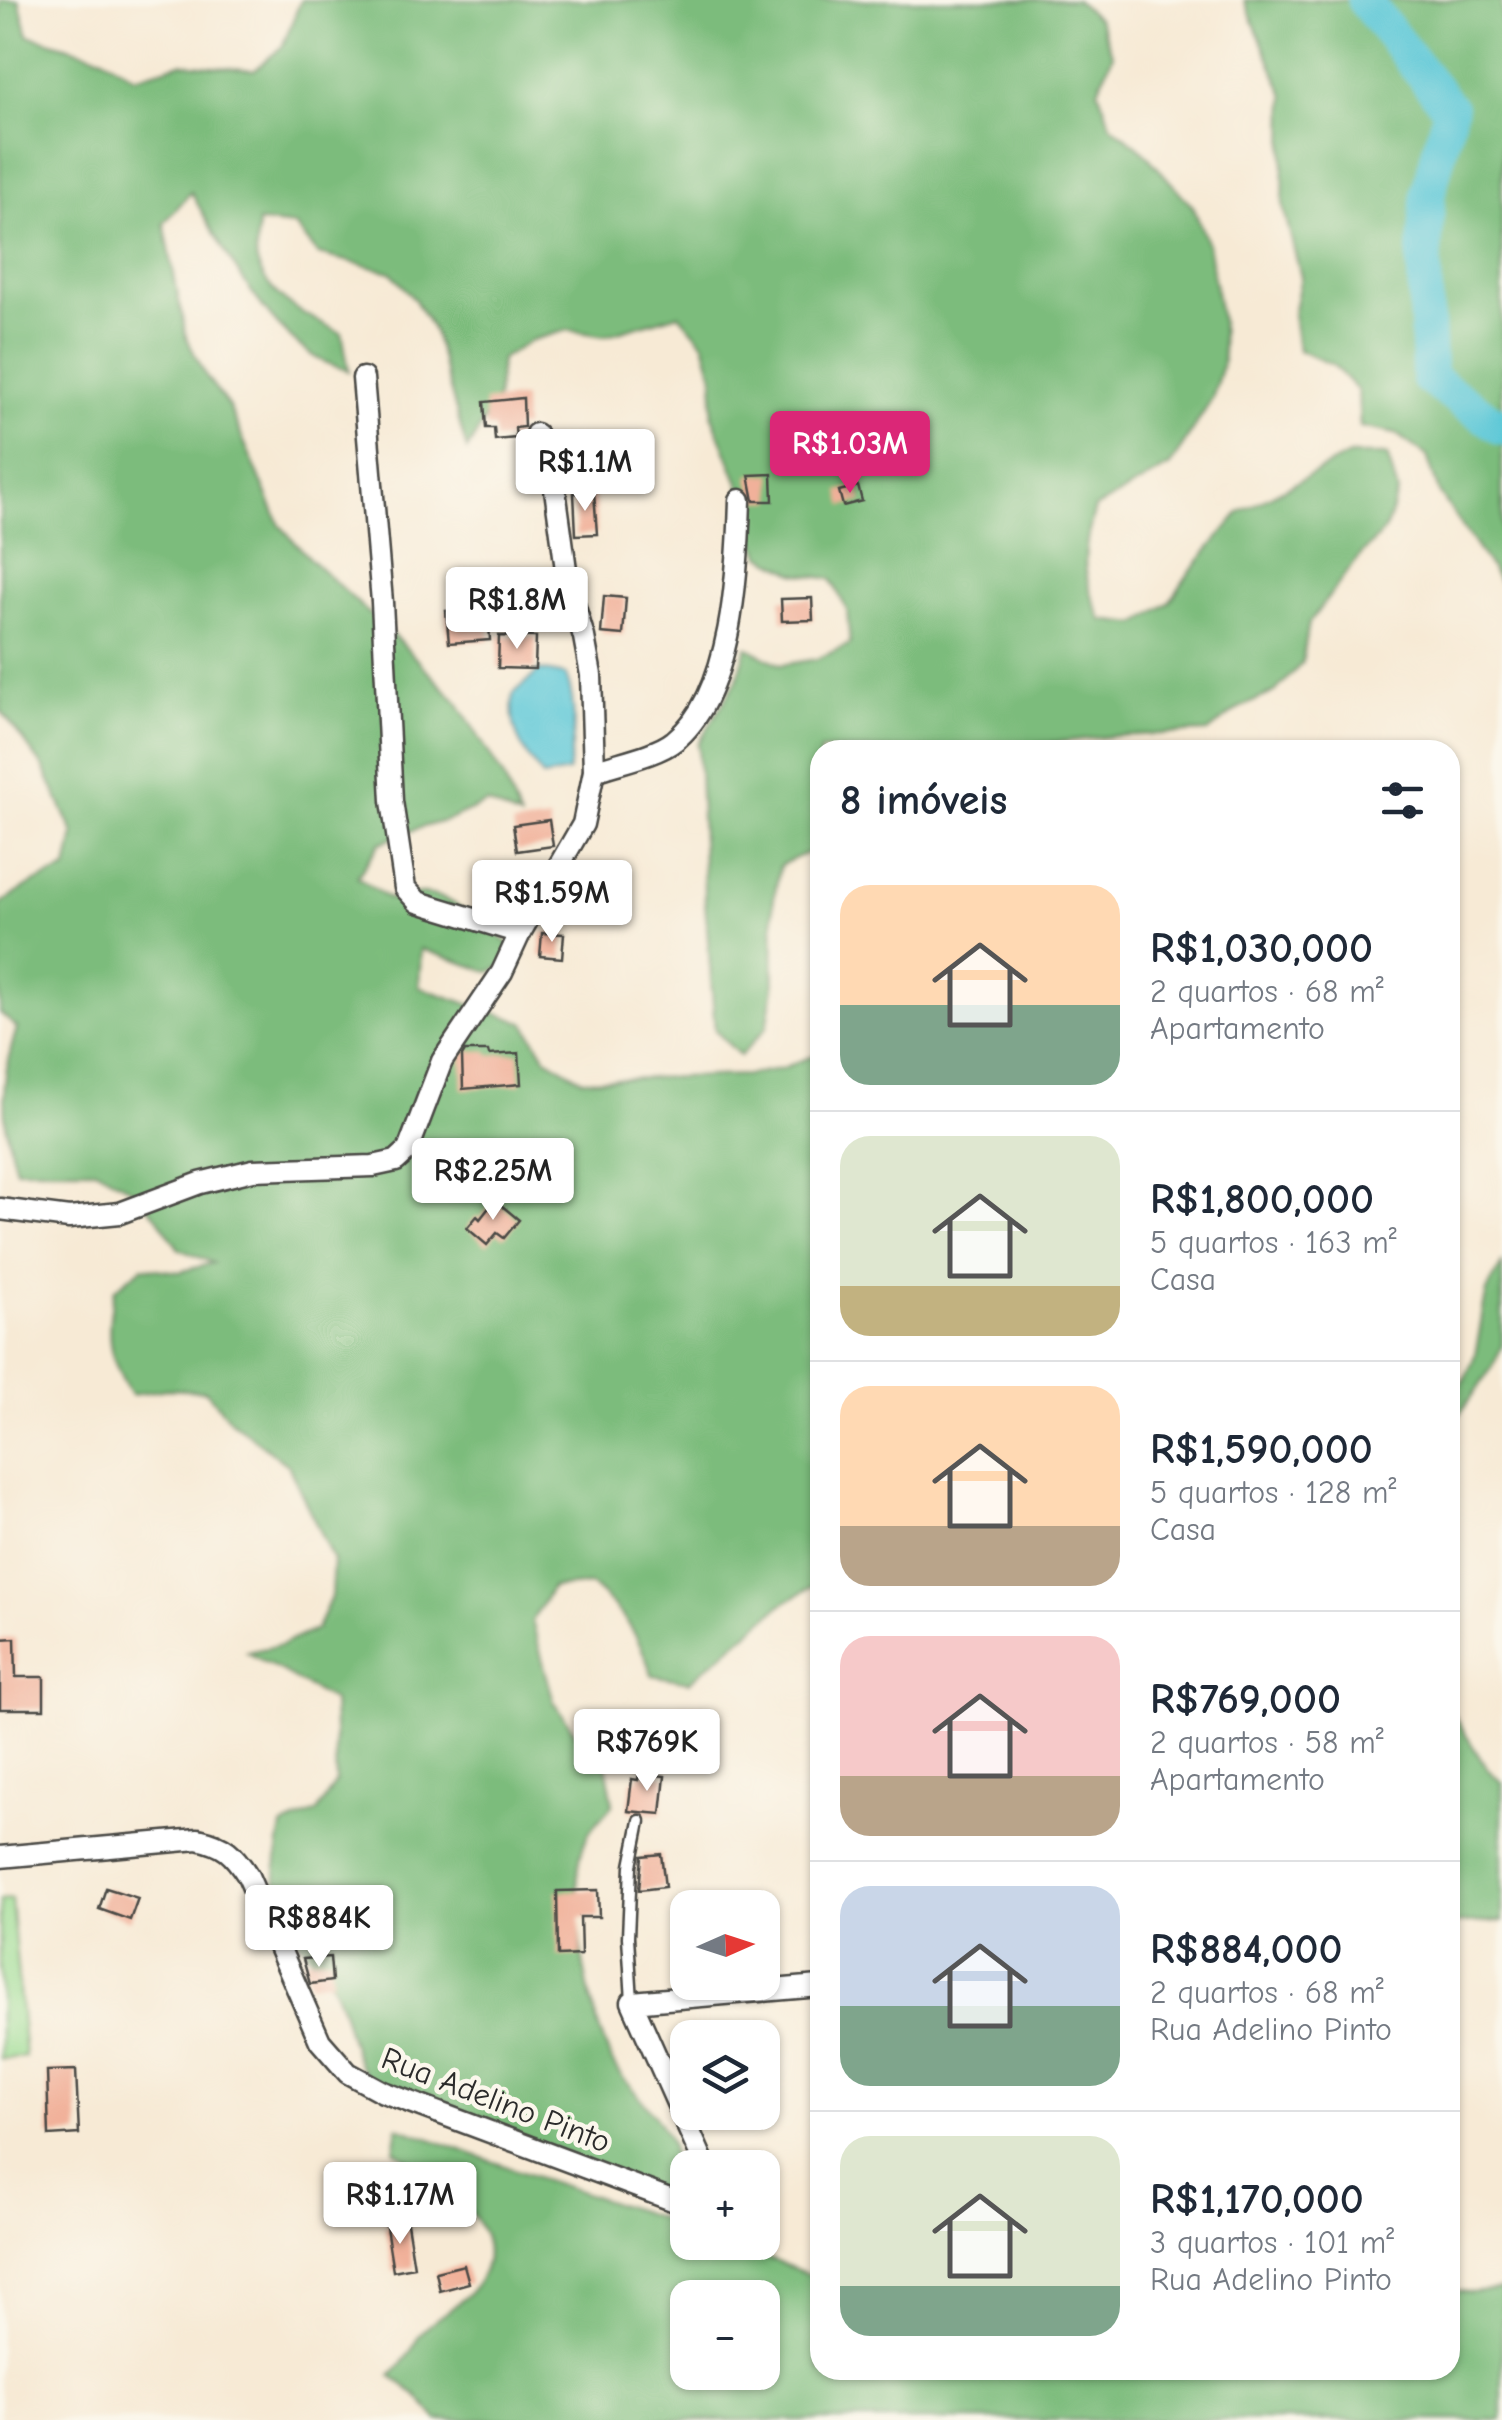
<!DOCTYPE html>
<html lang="pt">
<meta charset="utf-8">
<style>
body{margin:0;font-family:"Comic Neue",sans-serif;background:#f2f2f3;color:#1f2937;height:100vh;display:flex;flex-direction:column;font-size:38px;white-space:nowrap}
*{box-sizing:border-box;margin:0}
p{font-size:32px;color:#747a83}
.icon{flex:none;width:55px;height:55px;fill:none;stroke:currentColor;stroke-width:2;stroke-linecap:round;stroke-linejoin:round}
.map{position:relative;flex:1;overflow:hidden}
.details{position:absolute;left:810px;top:740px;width:650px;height:1640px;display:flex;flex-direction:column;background:#fff;border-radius:30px;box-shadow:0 2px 8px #0004}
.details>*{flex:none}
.needle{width:65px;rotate:87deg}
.controls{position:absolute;left:670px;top:1890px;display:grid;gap:20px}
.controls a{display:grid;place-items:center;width:110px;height:110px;border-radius:20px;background:#fff;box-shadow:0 2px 8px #0004;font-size:50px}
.price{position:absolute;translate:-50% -85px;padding:0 22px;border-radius:10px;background:#fff;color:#222;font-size:32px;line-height:65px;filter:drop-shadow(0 2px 5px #0008)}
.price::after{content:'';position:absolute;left:50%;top:60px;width:30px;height:22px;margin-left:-15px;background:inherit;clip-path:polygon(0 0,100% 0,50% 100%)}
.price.selected{background:#db2777;color:#fff}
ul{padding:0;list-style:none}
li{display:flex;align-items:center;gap:30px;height:250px;padding:0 30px}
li+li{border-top:2px solid #e0e1e3}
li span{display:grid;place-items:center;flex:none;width:280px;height:200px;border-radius:30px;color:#555}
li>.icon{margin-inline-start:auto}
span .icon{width:120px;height:120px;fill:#fffc;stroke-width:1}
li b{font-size:42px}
h2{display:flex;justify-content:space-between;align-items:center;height:120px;padding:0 30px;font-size:42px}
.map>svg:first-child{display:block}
.green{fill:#9bdc92;stroke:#63845e;stroke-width:2.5}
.forest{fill:#7cbc7c;stroke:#547454;stroke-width:2.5;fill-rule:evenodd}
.water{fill:#5dc8d7;stroke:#447a81;stroke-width:2.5}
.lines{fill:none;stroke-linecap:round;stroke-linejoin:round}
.river{stroke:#5dc8d7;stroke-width:35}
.building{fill:#f1b19a}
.service-casing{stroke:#4a4844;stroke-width:15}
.minor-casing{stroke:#4a4844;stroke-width:25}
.service{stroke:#fff;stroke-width:10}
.minor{stroke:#fff;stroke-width:20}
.labels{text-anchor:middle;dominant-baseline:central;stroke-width:9;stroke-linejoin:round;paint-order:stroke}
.street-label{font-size:32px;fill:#2b2b2b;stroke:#fbf7ec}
</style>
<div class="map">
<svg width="1502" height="2420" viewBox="0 0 1502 2420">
<rect width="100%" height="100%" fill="#fbf7ec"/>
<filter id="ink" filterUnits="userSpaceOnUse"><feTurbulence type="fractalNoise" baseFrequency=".01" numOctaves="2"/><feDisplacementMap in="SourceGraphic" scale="20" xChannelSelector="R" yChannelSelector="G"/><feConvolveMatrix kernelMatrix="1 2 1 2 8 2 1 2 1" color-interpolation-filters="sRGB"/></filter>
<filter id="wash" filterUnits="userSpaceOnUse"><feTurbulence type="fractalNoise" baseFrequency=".0048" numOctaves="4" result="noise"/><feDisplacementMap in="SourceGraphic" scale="40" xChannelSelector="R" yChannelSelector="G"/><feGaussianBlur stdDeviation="2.25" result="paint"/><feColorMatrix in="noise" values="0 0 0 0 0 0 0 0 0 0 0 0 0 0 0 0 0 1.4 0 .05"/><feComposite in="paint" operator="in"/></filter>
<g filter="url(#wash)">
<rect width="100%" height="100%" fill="#f7ead5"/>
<polygon class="green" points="11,1899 25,2057 0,2059 0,1900"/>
<g class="forest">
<path d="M0,0h19l9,35 75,22 32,20 46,-14 73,7 28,-23 19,-47h775l22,19 15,36 -15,35 13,35 30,24 52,58 15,37 13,78 2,39 -11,38 -42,67 -75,42c-14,50 -14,65 7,112l35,4 33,-22 19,-29 51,-61 109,-57h38l11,37 -13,38 -27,28 -49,65 -7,40 -27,29 -36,16 -31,24 -94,4 -127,14h-167v101l-4,-2 -36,16 -7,39 1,83 -7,40 -27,29 -25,-26 -11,-141 -6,-145 39,-64 10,-33 34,18 36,-6 33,-15 -3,-34 -16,-31 -37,-6 -33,-18 -15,-36 -7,-36 -27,-67 2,-37 -10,-36 -25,-29 -75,22 -36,-6 -36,10 -31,19 -4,39 -30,52 -33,-118 -19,-32 -24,-28 -73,-18 -23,-28 -37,-4c0,11 -4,29 -1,40 11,37 53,56 85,71l7,38c-12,-5 -26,-8 -36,-15 -50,-34 -94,-112 -122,-164l-27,31 22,114 20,39 23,31 51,118 30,34 92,85 56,59 46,75 16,40 -33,-15 -36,16 -35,10 -36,14 -23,34 32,22c10,-2 21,-5 32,-5 34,-1 75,42 103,62l-34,16 -69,-23 -2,38 106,36 21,35 37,22 164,-5 36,-7 37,-15v206l-8,20 8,54v249l-38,22 -93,78 -37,-7c-14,-42 -27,-61 -61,-90l-39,2 -20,34 22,81 24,35 28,27 7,40c-7,9 -18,19 -24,29 -28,49 -1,182 24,230 5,11 15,20 23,30 32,37 42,51 37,102l-304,-116c-20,-24 -20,-57 -33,-85 -10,-21 -26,-39 -40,-57 -26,-34 -22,-70 -14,-110l35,-15 19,-30 -3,-81 -86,-49 34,-7 36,-16 14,-32 2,-37 -45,-95 -58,-45 -24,-29 -40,-2 -35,6c-25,-42 -25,-58 -17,-105l28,-23 37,5 34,-9 -34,-14 -22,-32 -26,-28 -36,-20h-79c-16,-53 -16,-87 1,-141l-17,-15v-109l33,-21 34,-14 7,-35 -30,-66 -44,-59z"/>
<polygon points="1244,0 1502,0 1502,585 1439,492 1427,456 1396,434 1360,427 1358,391 1333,365 1298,350 1293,314 1301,277 1283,206 1285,96"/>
<path d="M1502,1264v80c-9,31 -37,57 -52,86v-36c32,-23 27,-69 37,-102 3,-10 10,-19 15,-28z"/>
<polygon points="1450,1709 1487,1769 1502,1782 1502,1921 1450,1924"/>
<path d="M398,2127l129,47 160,53 1,15 39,1 93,35v92h630v-80l18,2 34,-3v131h-1064l-22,-25 -25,-20c7,-8 15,-16 20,-24 4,-7 6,-15 12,-20 15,-15 34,-24 48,-40 51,-59 -33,-112 -77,-141zM688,2298h74v74h-74z"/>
</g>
<path class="water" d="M540,670l26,5c12,33 8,63 2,97l-25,5c-22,-27 -34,-47 -30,-83z"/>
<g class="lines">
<polyline class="river" points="1364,0 1450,109 1428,194 1424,260 1429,378 1502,428"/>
</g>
<g id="blocks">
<g class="building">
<polygon points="523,398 524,427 515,428 516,438 495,440 494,428 486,428 484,402"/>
<polygon points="772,474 773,501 754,501 749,475"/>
<polygon points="858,486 862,501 843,506 839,491"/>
<polygon points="594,492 597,534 576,535 574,493"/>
<polygon points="604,596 626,598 623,635 601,633"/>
<polygon points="812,598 813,620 782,621 781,599"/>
<polygon points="488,607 490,640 449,643 446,611"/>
<polygon points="499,636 536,637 535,669 498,668"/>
<polygon points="549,820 553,846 517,851 513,825"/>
<polygon points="542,933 564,934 562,958 540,956"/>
<polygon points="465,1051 488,1051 489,1055 519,1053 521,1084 463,1089 462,1056"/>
<polygon points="495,1200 519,1220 504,1238 497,1233 487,1245 467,1228 477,1216 480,1219"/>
<polygon points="15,1638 16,1677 44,1677 44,1709 0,1709 0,1639"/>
<polygon points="639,1773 665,1776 661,1814 628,1811 632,1779 638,1780"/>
<polygon points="661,1854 665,1887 639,1890 642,1856"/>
<polygon points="106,1888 138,1898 130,1920 99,1909"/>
<polygon points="598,1890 599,1917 580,1917 581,1955 558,1956 557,1891"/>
<polygon points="330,1957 332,1981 310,1984 303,1959"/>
<polygon points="76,2070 79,2134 49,2136 47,2071"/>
<polygon points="407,2223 414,2267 393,2271 386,2227"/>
<polygon points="464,2265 469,2283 440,2291 436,2272"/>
</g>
</g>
</g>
<g filter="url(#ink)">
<use href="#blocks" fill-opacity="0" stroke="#4a4844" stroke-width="2.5"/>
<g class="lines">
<g class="service-casing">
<polyline id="service" points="632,2001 628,1937 631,1866 640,1821"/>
</g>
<g class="minor-casing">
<g id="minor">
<polyline points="363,378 382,602 392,801 405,888 418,902 520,933"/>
<path d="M594,771c22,-8 63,-16 80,-30 59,-46 64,-171 66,-241"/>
<polyline points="0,1209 69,1218 120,1213 200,1183 253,1170 373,1166 396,1161 408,1150 442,1061 502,972 520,933 583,824 594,771 591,675 584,637 568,584 553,475 536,434"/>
<path d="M0,1857l198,-18c27,6 35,14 50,37l72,165 28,32 35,19 297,111 8,-2"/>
<polyline points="706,2168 632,2002 820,1986"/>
</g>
</g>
<use href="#service" class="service"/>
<use href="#minor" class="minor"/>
</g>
</g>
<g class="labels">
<g class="street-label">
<text transform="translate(496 2100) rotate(21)">Rua Adelino Pinto</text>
</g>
</g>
</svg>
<div class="controls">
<a><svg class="needle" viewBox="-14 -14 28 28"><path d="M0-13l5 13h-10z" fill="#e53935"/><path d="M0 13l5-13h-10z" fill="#747a83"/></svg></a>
<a><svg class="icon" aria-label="layers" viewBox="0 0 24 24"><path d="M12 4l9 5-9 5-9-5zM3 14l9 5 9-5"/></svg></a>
<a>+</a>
<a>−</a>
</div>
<b class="price selected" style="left:850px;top:496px">R$1.03M</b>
<b class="price" style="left:585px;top:514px">R$1.1M</b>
<b class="price" style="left:517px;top:652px">R$1.8M</b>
<b class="price" style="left:552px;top:945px">R$1.59M</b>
<b class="price" style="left:493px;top:1223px">R$2.25M</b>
<b class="price" style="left:647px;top:1794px">R$769K</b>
<b class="price" style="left:319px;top:1970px">R$884K</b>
<b class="price" style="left:400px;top:2247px">R$1.17M</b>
<section class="details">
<h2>8 imóveis<svg class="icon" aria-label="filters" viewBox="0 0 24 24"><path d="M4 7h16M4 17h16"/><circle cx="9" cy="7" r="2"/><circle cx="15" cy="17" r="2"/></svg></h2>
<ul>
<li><span style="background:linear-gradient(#ffd9b3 60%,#7fa58c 0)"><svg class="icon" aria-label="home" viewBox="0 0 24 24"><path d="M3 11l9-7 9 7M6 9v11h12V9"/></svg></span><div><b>R$1,030,000</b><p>2 quartos · 68 m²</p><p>Apartamento</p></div></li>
<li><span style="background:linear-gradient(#dfe7d0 75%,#c2b280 0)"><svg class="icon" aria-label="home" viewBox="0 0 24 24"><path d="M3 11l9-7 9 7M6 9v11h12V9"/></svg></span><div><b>R$1,800,000</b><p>5 quartos · 163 m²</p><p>Casa</p></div></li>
<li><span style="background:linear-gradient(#ffd9b3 70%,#b9a48a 0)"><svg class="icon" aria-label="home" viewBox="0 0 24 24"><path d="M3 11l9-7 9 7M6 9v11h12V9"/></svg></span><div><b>R$1,590,000</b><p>5 quartos · 128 m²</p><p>Casa</p></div></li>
<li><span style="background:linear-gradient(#f6c9c9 70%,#b9a48a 0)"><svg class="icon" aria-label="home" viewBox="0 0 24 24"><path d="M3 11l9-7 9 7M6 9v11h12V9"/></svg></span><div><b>R$769,000</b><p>2 quartos · 58 m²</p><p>Apartamento</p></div></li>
<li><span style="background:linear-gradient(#c9d6e8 60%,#7fa58c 0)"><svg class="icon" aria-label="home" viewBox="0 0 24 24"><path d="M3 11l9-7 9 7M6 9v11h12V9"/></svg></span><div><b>R$884,000</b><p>2 quartos · 68 m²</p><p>Rua Adelino Pinto</p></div></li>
<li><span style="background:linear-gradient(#dfe7d0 75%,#7fa58c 0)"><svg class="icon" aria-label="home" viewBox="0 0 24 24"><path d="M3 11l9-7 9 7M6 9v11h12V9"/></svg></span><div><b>R$1,170,000</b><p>3 quartos · 101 m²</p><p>Rua Adelino Pinto</p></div></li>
</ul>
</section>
</div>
